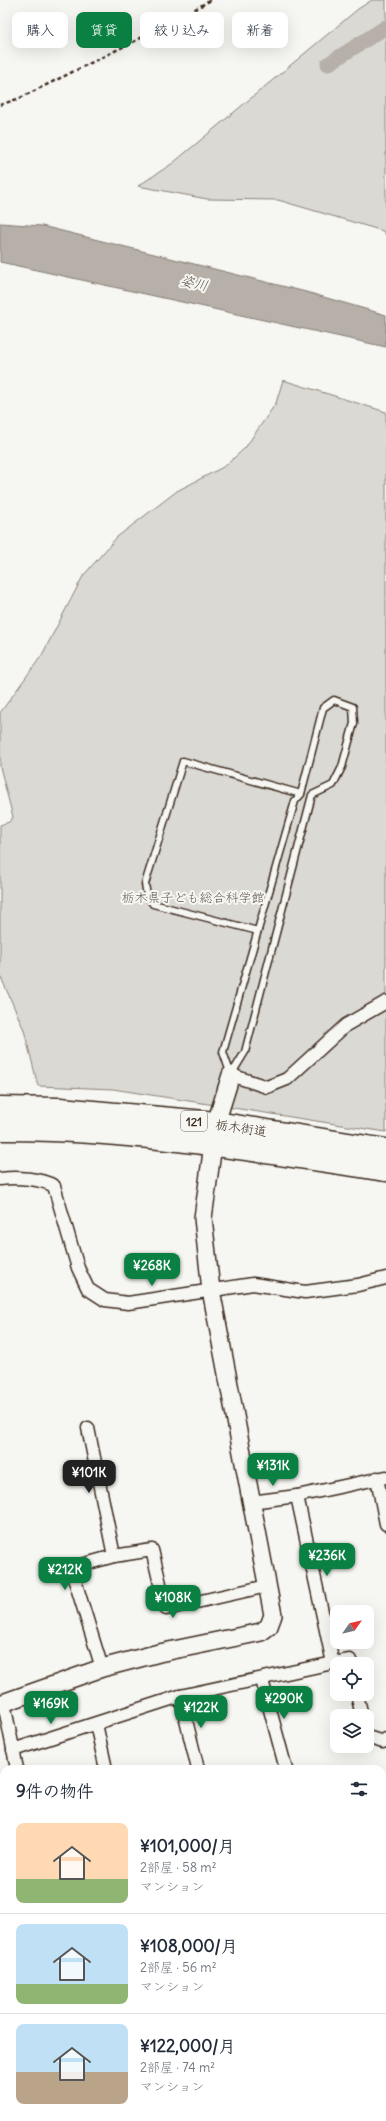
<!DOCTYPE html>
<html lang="ja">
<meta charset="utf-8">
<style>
body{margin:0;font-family:Delius,"Klee One",sans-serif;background:#f6f6f7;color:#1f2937;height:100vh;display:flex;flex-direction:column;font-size:15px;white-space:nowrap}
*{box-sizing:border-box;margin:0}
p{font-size:13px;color:#747a83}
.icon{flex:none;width:22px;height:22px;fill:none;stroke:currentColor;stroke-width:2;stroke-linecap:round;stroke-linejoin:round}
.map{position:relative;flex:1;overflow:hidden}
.panel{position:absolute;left:0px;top:1765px;width:386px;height:356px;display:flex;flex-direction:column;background:#fff;border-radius:12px 12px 0 0;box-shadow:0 4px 16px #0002}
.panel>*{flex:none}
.banner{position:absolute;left:12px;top:12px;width:362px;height:36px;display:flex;gap:8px}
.needle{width:26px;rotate:56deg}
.controls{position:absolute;left:330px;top:1605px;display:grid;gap:8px}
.controls a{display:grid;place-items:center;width:44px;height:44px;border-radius:8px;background:#fff;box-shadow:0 4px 16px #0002;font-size:20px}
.price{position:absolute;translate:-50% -34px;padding:0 9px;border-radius:8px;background:#0b8043;color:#fff;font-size:13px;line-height:26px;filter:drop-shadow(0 1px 2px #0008)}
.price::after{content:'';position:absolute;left:50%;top:24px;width:12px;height:9px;margin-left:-6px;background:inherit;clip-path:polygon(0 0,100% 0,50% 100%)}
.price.active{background:#222;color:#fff}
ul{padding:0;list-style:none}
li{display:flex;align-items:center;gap:12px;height:100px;padding:0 16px}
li+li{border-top:1px solid #e0e1e3}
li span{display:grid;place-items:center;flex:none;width:112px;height:80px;border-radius:8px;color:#555}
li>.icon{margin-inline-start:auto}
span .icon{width:48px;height:48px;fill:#fffc;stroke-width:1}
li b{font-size:17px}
h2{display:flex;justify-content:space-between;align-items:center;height:48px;padding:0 16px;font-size:17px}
.tag{padding:0 14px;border-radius:8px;background:#fff;box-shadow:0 4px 16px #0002;font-size:14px;line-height:36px}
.tag.active{background:#0b8043;color:#fff}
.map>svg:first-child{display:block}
.green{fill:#dad9d3;stroke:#8a8278}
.water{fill:#b6b0a9;stroke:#857a71}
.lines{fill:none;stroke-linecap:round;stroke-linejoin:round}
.canal{stroke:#b6b0a9;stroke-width:15}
.lane-casing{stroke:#3b2a1e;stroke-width:9}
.street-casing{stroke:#3b2a1e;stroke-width:15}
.secondary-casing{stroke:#3b2a1e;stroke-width:20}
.highway-casing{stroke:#3b2a1e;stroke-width:25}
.path{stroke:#3b2a1e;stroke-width:2.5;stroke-dasharray:4 3;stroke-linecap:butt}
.lane{stroke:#f6f6f2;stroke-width:6}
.street{stroke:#f6f6f2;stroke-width:12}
.secondary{stroke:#f6f6f2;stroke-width:17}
.highway{stroke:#f6f6f2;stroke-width:22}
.labels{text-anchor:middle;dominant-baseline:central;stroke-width:4;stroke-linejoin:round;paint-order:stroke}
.shield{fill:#f6f6f2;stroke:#73675e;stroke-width:1}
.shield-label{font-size:12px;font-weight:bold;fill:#3b2a1e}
.park-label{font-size:13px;fill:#63564b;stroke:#f6f6f2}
.street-label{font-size:13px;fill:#3b2a1e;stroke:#f6f6f2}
.water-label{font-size:14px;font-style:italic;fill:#605248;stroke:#f6f6f2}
</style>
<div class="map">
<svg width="386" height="2121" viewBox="0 0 386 2121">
<rect width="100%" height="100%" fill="#f6f6f2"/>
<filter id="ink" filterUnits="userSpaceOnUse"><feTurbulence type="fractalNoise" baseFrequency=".025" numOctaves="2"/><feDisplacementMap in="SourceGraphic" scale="8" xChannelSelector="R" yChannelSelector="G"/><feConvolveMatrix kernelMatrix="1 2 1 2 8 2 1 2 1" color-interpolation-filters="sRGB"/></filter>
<g filter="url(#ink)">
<g class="green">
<polygon points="372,0 386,0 386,235 383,231 278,200 207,199 138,186 173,163 358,9"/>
<polygon points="283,380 386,412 386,1132 113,1089 38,1086 24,1030 0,975 0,825 9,822 13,817 0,767 0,713 42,655 83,576 117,537 177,491 225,466 245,448 276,403"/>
</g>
<polygon class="water" points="0,223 42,226 306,292 386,315 386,347 0,262"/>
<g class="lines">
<polyline class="canal" points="328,64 386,27"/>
<g class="lane-casing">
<g id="lane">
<polygon points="334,700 353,707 354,723 342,767 333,785 312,795 245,1052 231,1075 223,1052 295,801 301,794 323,708"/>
<polyline points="258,931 153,904 147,895 145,884 183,761 301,794"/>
</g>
</g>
<g class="street-casing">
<g id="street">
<polyline points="231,1075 267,1087 287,1079 346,1025 386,1002"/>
<path d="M0,1179c17,-2 40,-1 54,7l24,82 10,21 17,11 23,3 125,-19 52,8 53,-7 28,-7"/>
<polyline points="88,1428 114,1556"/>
<polyline points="377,1478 386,1524"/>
<polyline points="297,1496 333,1663"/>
<polyline points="251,1502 297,1496 386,1477"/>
<polyline points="102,1668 71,1568 114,1556 152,1550 166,1609 267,1586"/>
<polyline points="262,1680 286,1769"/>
<polyline points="357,1694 362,1716"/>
<polyline points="180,1696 198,1769"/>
<polyline points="4,1703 17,1769"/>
<polyline points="96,1724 106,1769"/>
<polyline points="367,1737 383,1742 386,1739"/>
<polyline points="13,1750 180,1696 333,1663 350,1660 351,1664"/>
<polyline points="382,1828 386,1825"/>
</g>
</g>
<g class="secondary-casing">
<g id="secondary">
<polyline points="0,1704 102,1668 159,1653 261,1632 269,1626 273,1615 211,1290 203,1218 216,1123 231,1075"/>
<polyline points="0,2054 4,2056"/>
<polyline points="199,2117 213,2121"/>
</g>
</g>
<g class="highway-casing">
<g id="highway">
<polyline points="0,1108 60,1109 216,1123 386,1150"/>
<path d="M0,1129c128,-1 259,22 386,41"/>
</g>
</g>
<polyline class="path" points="0,105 20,98 167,25 211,0"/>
<use href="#lane" class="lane"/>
<use href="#street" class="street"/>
<use href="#secondary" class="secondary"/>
<use href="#highway" class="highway"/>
</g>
</g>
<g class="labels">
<rect class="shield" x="181" y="1111" width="26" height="20" rx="3"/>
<g class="shield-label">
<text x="194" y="1121">121</text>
</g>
<g class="park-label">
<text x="193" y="897">栃木県子ども総合科学館</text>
</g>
<g class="street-label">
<text transform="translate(241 1128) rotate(8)">栃木街道</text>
</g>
<g class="water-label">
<text transform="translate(194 283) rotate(13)">姿川</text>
</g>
</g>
</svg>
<div class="controls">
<a><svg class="needle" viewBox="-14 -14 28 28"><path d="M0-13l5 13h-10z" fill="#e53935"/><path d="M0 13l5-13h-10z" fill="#747a83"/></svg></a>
<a><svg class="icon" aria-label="locate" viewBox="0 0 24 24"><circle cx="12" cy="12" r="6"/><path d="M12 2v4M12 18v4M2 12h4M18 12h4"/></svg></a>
<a><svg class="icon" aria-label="layers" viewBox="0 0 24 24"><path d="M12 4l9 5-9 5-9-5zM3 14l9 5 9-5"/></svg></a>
</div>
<b class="price" style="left:152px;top:1287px">¥268K</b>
<b class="price" style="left:273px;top:1487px">¥131K</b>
<b class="price active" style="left:89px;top:1494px">¥101K</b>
<b class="price" style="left:327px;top:1577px">¥236K</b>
<b class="price" style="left:65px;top:1591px">¥212K</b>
<b class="price" style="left:173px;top:1619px">¥108K</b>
<b class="price" style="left:284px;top:1720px">¥290K</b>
<b class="price" style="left:51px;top:1725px">¥169K</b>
<b class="price" style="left:201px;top:1729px">¥122K</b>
<div class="banner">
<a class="tag">購入</a>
<a class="tag active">賃貸</a>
<a class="tag">絞り込み</a>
<a class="tag">新着</a>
</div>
<section class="panel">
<h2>9件の物件<svg class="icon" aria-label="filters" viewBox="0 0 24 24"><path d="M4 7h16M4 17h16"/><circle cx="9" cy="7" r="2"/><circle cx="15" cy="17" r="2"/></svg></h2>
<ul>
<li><span style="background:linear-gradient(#ffd9b3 70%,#8fb573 0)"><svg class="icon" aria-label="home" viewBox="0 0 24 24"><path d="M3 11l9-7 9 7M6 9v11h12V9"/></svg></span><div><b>¥101,000/月</b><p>2部屋 · 58 m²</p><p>マンション</p></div></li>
<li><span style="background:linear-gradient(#bfe0f5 75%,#8fb573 0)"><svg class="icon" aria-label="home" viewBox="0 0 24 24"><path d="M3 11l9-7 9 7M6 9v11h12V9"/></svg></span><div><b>¥108,000/月</b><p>2部屋 · 56 m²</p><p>マンション</p></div></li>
<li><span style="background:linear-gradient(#bfe0f5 60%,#b9a48a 0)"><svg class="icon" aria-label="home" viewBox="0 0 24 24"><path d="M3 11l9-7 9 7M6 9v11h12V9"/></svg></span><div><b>¥122,000/月</b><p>2部屋 · 74 m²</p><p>マンション</p></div></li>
</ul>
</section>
</div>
